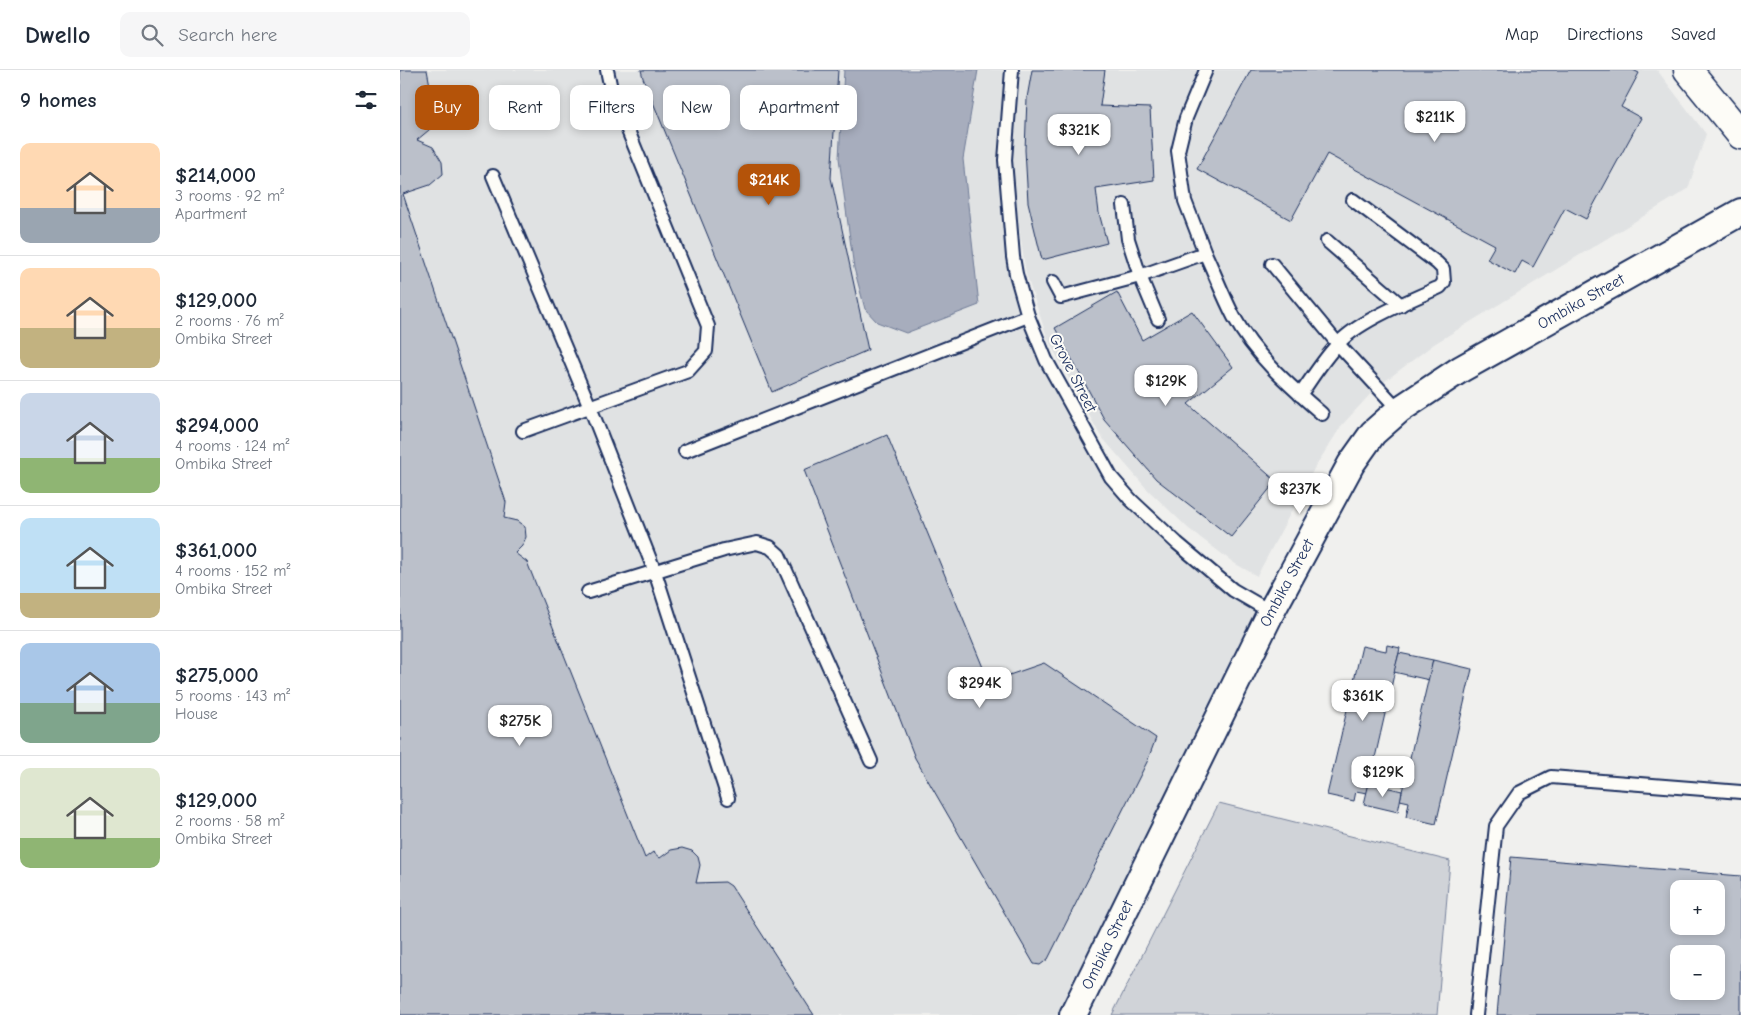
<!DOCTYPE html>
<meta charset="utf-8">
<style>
body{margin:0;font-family:"Comic Neue",sans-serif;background:#f6f6f7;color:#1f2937;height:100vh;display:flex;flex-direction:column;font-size:19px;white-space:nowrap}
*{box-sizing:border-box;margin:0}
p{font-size:16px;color:#747a83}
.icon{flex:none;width:28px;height:28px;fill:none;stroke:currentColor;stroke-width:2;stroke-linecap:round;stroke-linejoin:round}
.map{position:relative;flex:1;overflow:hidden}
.details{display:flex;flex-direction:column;background:#fff;width:400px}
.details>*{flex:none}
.top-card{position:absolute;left:15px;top:15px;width:475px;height:45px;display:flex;gap:10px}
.fabs{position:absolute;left:1270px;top:810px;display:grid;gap:10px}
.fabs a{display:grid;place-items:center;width:55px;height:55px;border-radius:10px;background:#fff;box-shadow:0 2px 8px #0003;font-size:25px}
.price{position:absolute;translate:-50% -42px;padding:0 11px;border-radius:10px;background:#fff;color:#222;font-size:16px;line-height:32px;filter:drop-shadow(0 1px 2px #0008)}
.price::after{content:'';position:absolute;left:50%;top:30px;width:15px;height:11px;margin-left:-8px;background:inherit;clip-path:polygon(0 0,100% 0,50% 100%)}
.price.active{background:#b45309;color:#fff}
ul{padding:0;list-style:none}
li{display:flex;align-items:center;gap:15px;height:125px;padding:0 20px}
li+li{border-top:1px solid #e0e1e3}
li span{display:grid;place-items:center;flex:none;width:140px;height:100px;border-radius:10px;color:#555}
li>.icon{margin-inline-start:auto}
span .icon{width:60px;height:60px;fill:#fffc;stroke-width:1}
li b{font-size:21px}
h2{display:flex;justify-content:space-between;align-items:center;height:60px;padding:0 20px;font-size:21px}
.pill{padding:0 18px;border-radius:10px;background:#fff;box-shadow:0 2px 8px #0003;font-size:18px;line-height:45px}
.pill.active{background:#b45309;color:#fff}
header{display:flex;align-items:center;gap:30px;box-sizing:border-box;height:70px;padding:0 25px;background:#fff;border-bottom:1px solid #e0e1e3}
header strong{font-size:24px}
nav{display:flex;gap:28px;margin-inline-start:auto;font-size:18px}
.search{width:350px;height:45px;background:#f6f6f7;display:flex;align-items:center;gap:12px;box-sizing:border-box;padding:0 18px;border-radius:10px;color:#747a83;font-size:19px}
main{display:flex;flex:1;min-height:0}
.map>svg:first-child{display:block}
.built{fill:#e0e2e3}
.green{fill:#d0d3d8;stroke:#76819b}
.water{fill:#a7adbd;stroke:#6f7b97}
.building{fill:#bbc0ca;stroke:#1b2f5e;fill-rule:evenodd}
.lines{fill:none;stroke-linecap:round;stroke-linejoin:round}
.service-casing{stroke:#1b2f5e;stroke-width:16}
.minor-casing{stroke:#1b2f5e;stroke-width:30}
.secondary-casing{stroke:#1b2f5e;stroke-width:31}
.service{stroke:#fdfcf7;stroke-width:12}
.minor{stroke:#fdfcf7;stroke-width:26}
.secondary{stroke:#fdfcf7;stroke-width:28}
.labels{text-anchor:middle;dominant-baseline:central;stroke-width:4;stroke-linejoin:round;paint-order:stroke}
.street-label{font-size:16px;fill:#1b2f5e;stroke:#fdfcf7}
</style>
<header>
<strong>Dwello</strong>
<div class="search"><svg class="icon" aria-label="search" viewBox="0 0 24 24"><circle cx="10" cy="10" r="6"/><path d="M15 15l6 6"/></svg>Search here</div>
<nav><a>Map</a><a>Directions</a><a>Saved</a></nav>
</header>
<main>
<section class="details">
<h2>9 homes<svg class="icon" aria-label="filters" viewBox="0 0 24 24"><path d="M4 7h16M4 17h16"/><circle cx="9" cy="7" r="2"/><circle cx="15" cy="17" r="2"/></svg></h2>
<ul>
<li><span style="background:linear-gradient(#ffd9b3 65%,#9aa5b1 0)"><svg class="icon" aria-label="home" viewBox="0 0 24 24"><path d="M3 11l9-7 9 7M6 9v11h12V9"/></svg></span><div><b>$214,000</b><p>3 rooms · 92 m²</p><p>Apartment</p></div></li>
<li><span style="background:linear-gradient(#ffd9b3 60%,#c2b280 0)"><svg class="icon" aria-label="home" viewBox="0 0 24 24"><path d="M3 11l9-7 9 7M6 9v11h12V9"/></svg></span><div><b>$129,000</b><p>2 rooms · 76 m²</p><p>Ombika Street</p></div></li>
<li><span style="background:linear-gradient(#c9d6e8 65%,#8fb573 0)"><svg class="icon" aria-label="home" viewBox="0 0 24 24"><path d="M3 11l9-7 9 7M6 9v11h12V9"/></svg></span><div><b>$294,000</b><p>4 rooms · 124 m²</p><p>Ombika Street</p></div></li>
<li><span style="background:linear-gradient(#bfe0f5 75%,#c2b280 0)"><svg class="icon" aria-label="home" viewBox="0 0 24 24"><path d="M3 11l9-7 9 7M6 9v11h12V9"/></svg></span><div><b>$361,000</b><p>4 rooms · 152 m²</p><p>Ombika Street</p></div></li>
<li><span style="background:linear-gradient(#a9c7e8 60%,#7fa58c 0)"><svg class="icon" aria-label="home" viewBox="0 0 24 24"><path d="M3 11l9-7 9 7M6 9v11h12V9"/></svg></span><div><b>$275,000</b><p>5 rooms · 143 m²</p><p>House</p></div></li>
<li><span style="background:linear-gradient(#dfe7d0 70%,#8fb573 0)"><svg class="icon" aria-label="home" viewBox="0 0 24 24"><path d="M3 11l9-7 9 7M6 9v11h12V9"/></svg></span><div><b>$129,000</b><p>2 rooms · 58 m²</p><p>Ombika Street</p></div></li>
</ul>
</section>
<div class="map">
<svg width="1341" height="945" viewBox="0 0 1341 945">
<rect width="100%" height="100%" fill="#f0f0ee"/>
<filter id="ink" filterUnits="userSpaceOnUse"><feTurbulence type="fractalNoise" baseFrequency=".02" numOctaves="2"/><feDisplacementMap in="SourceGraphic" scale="10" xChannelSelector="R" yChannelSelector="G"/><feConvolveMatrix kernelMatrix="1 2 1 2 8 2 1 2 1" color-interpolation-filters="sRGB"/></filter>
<g filter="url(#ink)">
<polygon class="built" points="0,0 1257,0 1306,64 1288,119 1034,274 976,318 942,355 915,397 857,506 834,493 789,459 746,418 700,365 648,270 626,204 613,117 610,34 605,90 628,246 711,407 777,473 871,542 673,945 0,945"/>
<polygon class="green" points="819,733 1050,791 1037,945 712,945"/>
<polygon class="water" points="444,0 578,0 563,89 579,235 506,263 477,252 465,239 454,198 439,88"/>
<g class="building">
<polygon points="0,0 27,0 36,47 29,60 17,70 33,77 42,92 43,104 30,115 3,124 106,432 104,448 117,451 125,457 126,467 122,476 115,483 127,492 245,788 253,782 260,788 271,780 282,778 292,781 298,787 300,795 296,813 325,812 331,816 414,945 0,945"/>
<polygon points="241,0 438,0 431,108 468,280 372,322 243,8"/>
<polygon points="632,0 705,0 700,36 750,38 754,110 696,119 699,143 707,173 642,190 628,132 625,80 627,28"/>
<polygon points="851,0 1233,0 1239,3 1221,37 1241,48 1186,149 1165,138 1133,197 1122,191 1115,204 1087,189 1095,175 927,84 891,150 797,99"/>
<polygon points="717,222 742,270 792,241 833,297 788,334 876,411 831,467 756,409 704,349 655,258"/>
<polygon points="487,365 589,612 644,593 756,668 747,692 648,889 640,895 634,894 515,688 404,400"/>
<polygon points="987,575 1000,578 967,723 956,721 954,731 927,725 962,576 986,581"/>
<polygon points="999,583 1033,590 1029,610 994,602"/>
<polygon points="1033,590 1072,599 1036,754 1006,747 1009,732 1000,730"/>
<polygon points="969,713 1002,721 998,742 964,734"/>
<path d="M1111,787l230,19v139h-244zM1279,819h37v37h-37zM1279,884h37v37h-37z"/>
</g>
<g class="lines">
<g class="service-casing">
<g id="service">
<polyline points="612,0 605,90 613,187 616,204 628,246 646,290 711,407 731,430 777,473 833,520 871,542"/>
<polyline points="93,106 190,337 255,502 328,728"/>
<polyline points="724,135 728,169 740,206 758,249"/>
<polyline points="927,171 1001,235"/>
<polyline points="805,183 785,131 778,81 786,48 806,0"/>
<polyline points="872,194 938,274 999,340"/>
<path d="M653,212l8,15 79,-21 65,-23c10,21 18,43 29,64 21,39 55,68 88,97"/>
<path d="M900,325c12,-17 23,-35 37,-50 19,-23 74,-45 103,-58l4,-5 -1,-13 -6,-6 -84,-63"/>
<polyline points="123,361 288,301 306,281 308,256 211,19 207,0"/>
<polyline points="285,381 628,246"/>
<polyline points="188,522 324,480 357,473 370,477 379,485 471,691"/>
<polyline points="1076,945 1096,756 1119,723 1151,707 1341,722"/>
</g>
</g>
<g class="minor-casing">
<g id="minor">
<path id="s1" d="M673,945l198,-403 80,-148 22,-31 26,-23 62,-41 280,-157"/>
</g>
</g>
<g class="secondary-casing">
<polyline id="secondary" points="1288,0 1341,65"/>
</g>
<use href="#service" class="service"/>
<use href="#minor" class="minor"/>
<use href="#secondary" class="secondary"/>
</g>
</g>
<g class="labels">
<g class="street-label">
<text stroke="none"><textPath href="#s1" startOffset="902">Ombika Street</textPath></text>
<text transform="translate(673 303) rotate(63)">Grove Street</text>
<text stroke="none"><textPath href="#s1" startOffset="482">Ombika Street</textPath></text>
<text stroke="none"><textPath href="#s1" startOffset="78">Ombika Street</textPath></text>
</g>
</g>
</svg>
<div class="fabs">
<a>+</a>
<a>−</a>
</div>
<b class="price" style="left:1035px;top:73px">$211K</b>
<b class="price" style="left:679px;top:86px">$321K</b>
<b class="price active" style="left:369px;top:136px">$214K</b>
<b class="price" style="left:766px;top:337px">$129K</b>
<b class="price" style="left:900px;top:445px">$237K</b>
<b class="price" style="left:580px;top:639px">$294K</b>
<b class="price" style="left:963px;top:652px">$361K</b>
<b class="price" style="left:120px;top:677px">$275K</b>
<b class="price" style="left:983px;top:728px">$129K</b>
<div class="top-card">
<a class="pill active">Buy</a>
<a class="pill">Rent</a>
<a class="pill">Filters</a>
<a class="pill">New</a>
<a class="pill">Apartment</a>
</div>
</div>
</main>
